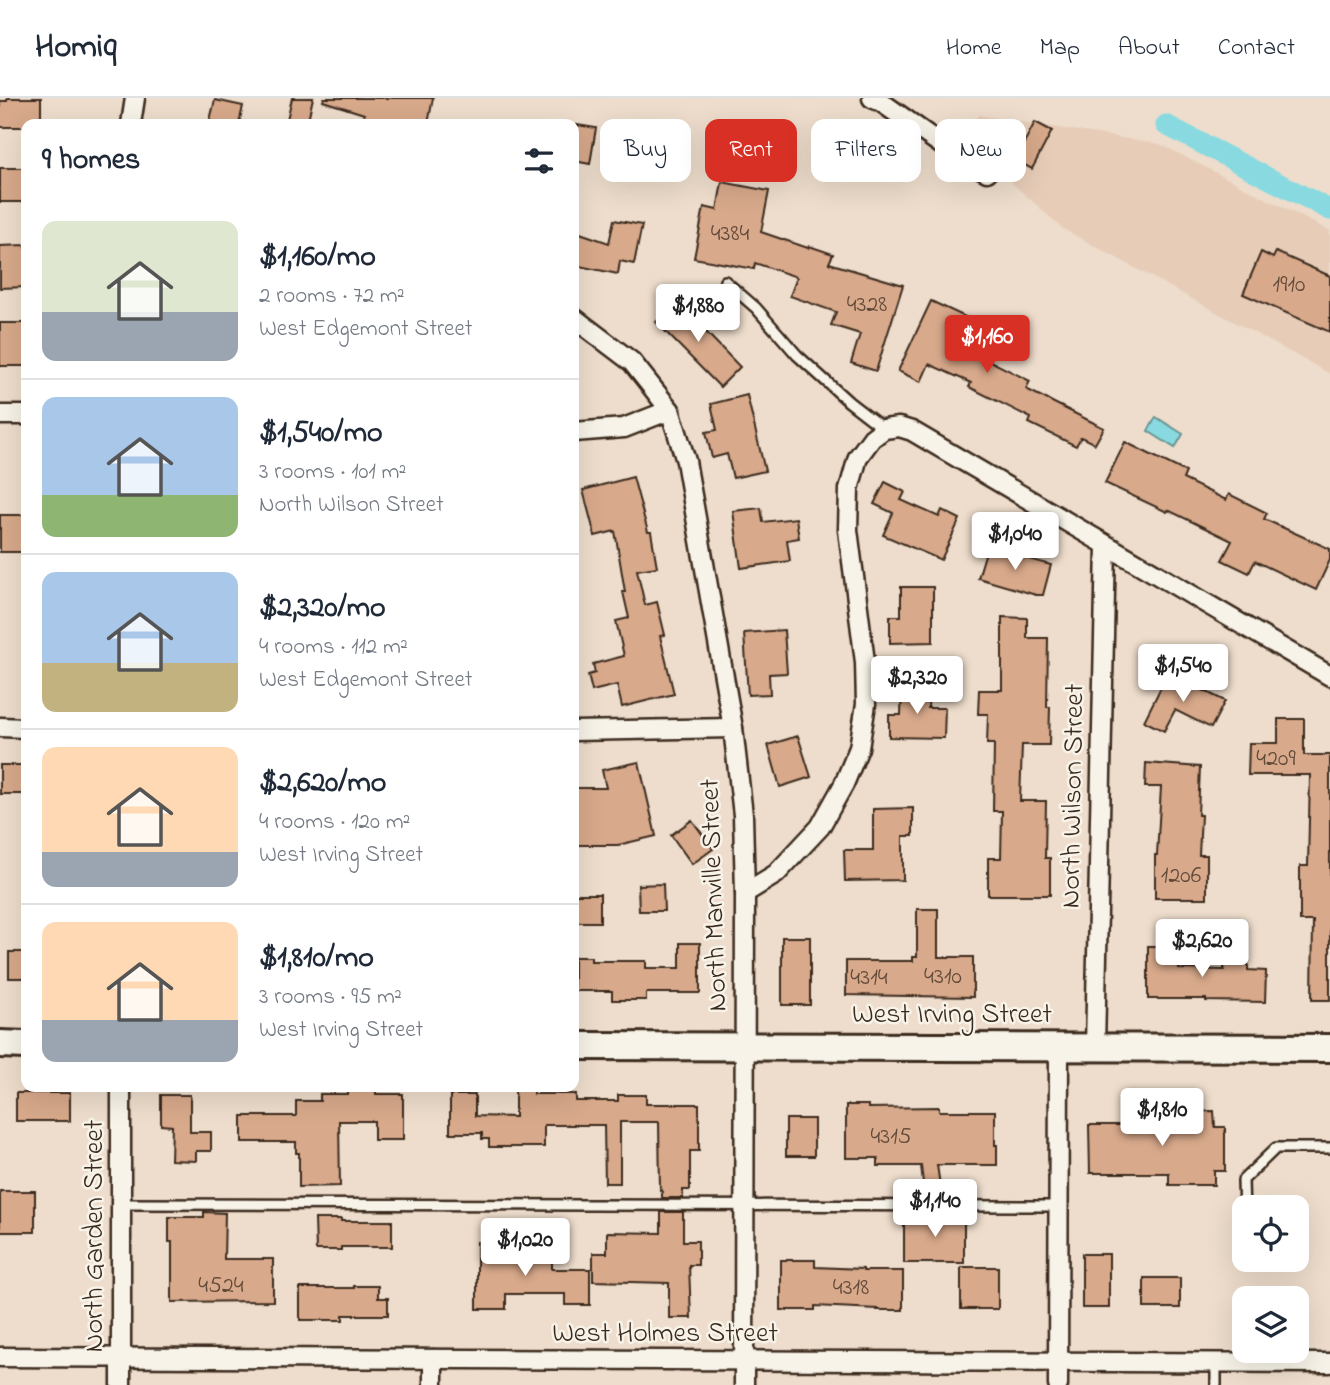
<!DOCTYPE html>
<meta charset="utf-8">
<style>
body{margin:0;font-family:"Indie Flower",sans-serif;background:#f6f6f7;color:#1f2937;height:100vh;display:flex;flex-direction:column;font-size:26px;white-space:nowrap}
*{box-sizing:border-box;margin:0}
p{font-size:23px;color:#747a83}
.icon{flex:none;width:38px;height:38px;fill:none;stroke:currentColor;stroke-width:2;stroke-linecap:round;stroke-linejoin:round}
.map{position:relative;flex:1;overflow:hidden}
.side{position:absolute;left:21px;top:21px;width:558px;height:973px;display:flex;flex-direction:column;background:#fff;border-radius:14px;box-shadow:0 7px 28px #0002}
.side>*{flex:none}
.hud{position:absolute;left:600px;top:21px;width:625px;height:63px;display:flex;gap:14px}
.tools{position:absolute;left:1232px;top:1097px;display:grid;gap:14px}
.tools a{display:grid;place-items:center;width:77px;height:77px;border-radius:14px;background:#fff;box-shadow:0 7px 28px #0002;font-size:35px}
.price{position:absolute;translate:-50% -60px;padding:0 16px;border-radius:7px;background:#fff;color:#222;font-size:23px;line-height:46px;filter:drop-shadow(0 2px 4px #0008)}
.price::after{content:'';position:absolute;left:50%;top:42px;width:21px;height:16px;margin-left:-10px;background:inherit;clip-path:polygon(0 0,100% 0,50% 100%)}
.price.selected{background:#d93025;color:#fff}
ul{padding:0;list-style:none}
li{display:flex;align-items:center;gap:21px;height:175px;padding:0 21px}
li+li{border-top:2px solid #e0e1e3}
li span{display:grid;place-items:center;flex:none;width:196px;height:140px;border-radius:14px;color:#555}
li>.icon{margin-inline-start:auto}
span .icon{width:84px;height:84px;fill:#fffc;stroke-width:1}
li b{font-size:30px}
h2{display:flex;justify-content:space-between;align-items:center;height:84px;padding:0 21px;font-size:30px}
.chip{padding:0 24px;border-radius:14px;background:#fff;box-shadow:0 7px 28px #0002;font-size:24px;line-height:63px}
.chip.selected{background:#d93025;color:#fff}
header{display:flex;align-items:center;gap:42px;box-sizing:border-box;height:98px;padding:0 35px;background:#fff;border-bottom:2px solid #e0e1e3}
header strong{font-size:33px}
nav{display:flex;gap:38px;margin-inline-start:auto;font-size:24px}
.map>svg:first-child{display:block}
.built{fill:#e7cdb8}
.water{fill:#88dae0;stroke:#699492;stroke-width:2}
.lines{fill:none;stroke-linecap:round;stroke-linejoin:round}
.canal{stroke:#88dae0;stroke-width:21}
.building{fill:#d8a98b;stroke:#3b2a1e;stroke-width:2}
.lane-casing{stroke:#3b2a1e;stroke-width:14}
.street-casing{stroke:#3b2a1e;stroke-width:23}
.secondary-casing{stroke:#3b2a1e;stroke-width:32}
.lane{stroke:#f7f3e8;stroke-width:9}
.street{stroke:#f7f3e8;stroke-width:18}
.secondary{stroke:#f7f3e8;stroke-width:26}
.labels{text-anchor:middle;dominant-baseline:central;stroke-width:5;stroke-linejoin:round;paint-order:stroke}
.number-label{font-size:24px;fill:#624a39}
.street-label{font-size:28px;fill:#3b2a1e;stroke:#f7f3e8}
</style>
<header>
<strong>Homiq</strong>
<nav><a>Home</a><a>Map</a><a>About</a><a>Contact</a></nav>
</header>
<div class="map">
<svg width="1330" height="1287" viewBox="0 0 1330 1287">
<rect width="100%" height="100%" fill="#edc"/>
<filter id="ink" filterUnits="userSpaceOnUse"><feTurbulence type="fractalNoise" baseFrequency=".0143" numOctaves="2"/><feDisplacementMap in="SourceGraphic" scale="14" xChannelSelector="R" yChannelSelector="G"/><feConvolveMatrix kernelMatrix="1 2 1 2 8 2 1 2 1" color-interpolation-filters="sRGB"/></filter>
<g filter="url(#ink)">
<polygon class="built" points="979,17 1160,46 1330,133 1330,276 1063,131 963,41"/>
<polygon class="water" points="1156,319 1183,336 1175,350 1148,333"/>
<g class="lines">
<polyline class="canal" points="1166,27 1330,112"/>
</g>
<g class="building">
<polygon points="7,0 41,0 41,26 26,26 26,29 0,29 0,3 7,3"/>
<polygon points="292,0 313,0 307,26 286,26"/>
<polygon points="324,0 433,0 428,26 362,26 364,16 323,3"/>
<polygon points="215,2 243,8 239,26 209,26"/>
<polygon points="1035,24 1052,33 1032,71 1015,62"/>
<polygon points="577,27 596,30 590,66 574,63 574,44"/>
<rect x="0" y="70" width="26" height="34"/>
<polygon points="722,84 769,93 761,134 808,150 809,148 833,156 829,165 903,187 876,273 851,265 860,236 831,227 836,214 790,198 797,179 755,165 754,171 694,160 704,109 717,112"/>
<polygon points="614,122 642,127 634,166 620,163 618,176 574,167 574,133 609,145"/>
<polygon points="26,147 26,189 0,190 0,148"/>
<polygon points="1261,154 1273,160 1276,154 1330,178 1330,234 1243,196"/>
<polygon points="931,203 974,223 962,249 1030,283 1026,291 1104,330 1095,346 1081,339 1076,348 1029,325 1031,320 969,289 971,285 929,266 921,284 898,273"/>
<polygon points="677,204 740,269 720,289 656,224"/>
<rect x="0" y="225" width="26" height="43"/>
<polygon points="747,297 765,373 733,380 727,356 712,360 706,334 717,332 711,306"/>
<polygon points="1125,344 1186,374 1183,381 1226,402 1229,396 1267,415 1264,421 1330,451 1330,462 1316,492 1255,463 1249,475 1222,462 1232,443 1168,412 1167,414 1105,385"/>
<polygon points="633,379 648,434 651,434 657,469 637,472 645,507 657,504 665,537 660,538 674,596 622,609 617,587 592,593 588,577 595,575 593,566 624,558 616,523 629,520 623,494 625,494 615,433 595,438 583,392"/>
<polygon points="885,384 905,394 901,402 939,419 942,412 960,421 941,462 883,437 893,415 874,406"/>
<polygon points="761,410 763,424 796,420 799,440 787,442 790,463 741,470 733,413"/>
<rect x="0" y="417" width="26" height="37"/>
<polygon points="987,450 1051,467 1043,497 1036,497 978,480"/>
<polygon points="901,489 933,489 933,544 890,545 890,518 901,518"/>
<polygon points="1002,519 1027,520 1027,540 1048,540 1047,609 1050,609 1049,647 1022,647 1020,703 1046,703 1045,760 1050,760 1050,797 988,797 988,760 1001,760 1002,713 993,713 994,646 987,646 988,616 978,616 979,592 1002,592"/>
<polygon points="784,532 787,575 769,576 770,596 748,597 744,535"/>
<polygon points="1168,575 1225,603 1211,630 1175,612 1164,633 1144,623"/>
<polygon points="902,588 929,589 928,610 945,610 944,640 889,639 889,617 901,617"/>
<polygon points="1278,621 1304,621 1304,657 1330,657 1330,902 1312,902 1313,823 1300,823 1300,768 1308,768 1310,677 1248,677 1249,645 1278,645"/>
<polygon points="798,638 811,679 780,689 768,647"/>
<polygon points="639,664 656,738 618,747 574,747 574,690 606,690 602,672"/>
<polygon points="1146,665 1200,669 1198,717 1201,717 1199,757 1207,757 1207,800 1155,800 1155,757 1157,757 1161,689 1145,689"/>
<rect x="0" y="667" width="26" height="29"/>
<polygon points="913,710 913,738 903,738 903,782 845,783 844,752 873,752 873,711"/>
<polygon points="692,722 713,751 692,766 671,737"/>
<polygon points="663,786 664,813 639,813 638,787"/>
<rect x="574" y="796" width="26" height="28"/>
<polygon points="917,811 938,811 938,859 973,859 973,899 846,897 846,863 913,863 913,859 917,859"/>
<rect x="782" y="839" width="28" height="68"/>
<polygon points="680,845 700,845 700,895 646,895 646,902 612,902 612,893 574,893 574,859 591,859 591,863 646,863 646,870 680,870"/>
<polygon points="1148,848 1179,848 1179,871 1224,872 1224,861 1248,861 1248,872 1266,873 1265,904 1206,903 1206,901 1148,901"/>
<rect x="9" y="854" width="17" height="26"/>
<polygon points="515,989 534,989 534,996 576,996 576,1003 618,1003 618,997 646,997 646,1006 699,1006 699,1053 690,1053 690,1092 683,1092 683,1100 662,1100 662,1092 660,1093 659,1024 620,1024 620,1085 605,1085 604,1027 544,1027 544,1049 489,1049 489,1041 482,1041 482,1035 450,1035 450,997 475,997 475,1018 515,1019"/>
<polygon points="348,990 376,990 376,996 403,996 403,1042 374,1042 374,1023 339,1023 340,1088 299,1089 299,1055 296,1055 296,1044 242,1044 242,1018 296,1018 296,1003 320,1003 320,996 348,996"/>
<rect x="16" y="995" width="54" height="28"/>
<polygon points="161,997 190,997 190,1034 211,1034 211,1053 196,1053 196,1063 171,1062 172,1028 161,1027"/>
<polygon points="846,1007 868,1007 868,1010 939,1009 939,1013 995,1013 995,1047 997,1047 997,1067 937,1067 942,1101 925,1101 921,1068 878,1068 878,1060 846,1060"/>
<polygon points="1214,1013 1215,1029 1225,1029 1225,1073 1214,1073 1214,1087 1169,1087 1169,1075 1090,1075 1089,1027 1165,1027 1165,1014"/>
<rect x="786" y="1021" width="28" height="37"/>
<rect x="0" y="1093" width="35" height="41"/>
<polygon points="204,1114 225,1115 224,1161 273,1161 273,1203 172,1204 172,1144 169,1144 169,1119 204,1119"/>
<polygon points="661,1114 683,1114 683,1143 698,1143 698,1167 689,1167 691,1220 669,1220 669,1185 593,1183 593,1155 607,1155 607,1134 661,1135"/>
<polygon points="927,1115 964,1115 964,1165 904,1165 904,1119 927,1119"/>
<polygon points="315,1121 341,1121 341,1123 392,1123 392,1149 341,1149 341,1152 316,1152"/>
<polygon points="477,1144 506,1144 506,1159 552,1159 552,1171 590,1171 590,1207 565,1207 565,1196 506,1196 506,1211 477,1211"/>
<rect x="1082" y="1156" width="27" height="54"/>
<polygon points="781,1162 815,1162 815,1169 863,1171 863,1173 903,1173 903,1212 877,1212 877,1211 815,1208 815,1212 781,1212"/>
<rect x="961" y="1169" width="37" height="42"/>
<rect x="1144" y="1180" width="36" height="30"/>
<polygon points="354,1188 378,1188 378,1200 388,1200 388,1217 343,1217 343,1222 300,1222 300,1190 354,1190"/>
</g>
<g class="lines">
<g class="lane-casing">
<g id="lane">
<polyline points="725,183 756,210 797,257 849,304 884,331"/>
<polyline points="121,1106 1058,1108"/>
<polyline points="1244,1116 1243,1082 1276,1050 1330,1050"/>
<polyline points="1216,1264 1216,1287"/>
</g>
</g>
<g class="street-casing">
<g id="street">
<polyline points="872,0 881,4 949,52 987,74"/>
<polyline points="131,26 135,0"/>
<polyline points="574,220 632,264 670,312 686,363 733,630 743,717 745,795 744,1287"/>
<polyline points="0,317 26,317"/>
<polyline points="574,334 624,330 670,312"/>
<polyline points="0,629 26,630"/>
<polyline points="574,633 733,630"/>
<polyline points="745,795 776,776 820,729 844,686 859,650 866,606 865,564 848,432 849,391 858,359 872,340 884,331 899,329 912,333 1330,578"/>
<polyline points="1095,949 1106,448"/>
<polyline points="0,1259 1330,1265"/>
<polyline points="433,1261 433,1287"/>
<polyline points="121,1287 121,989"/>
<polyline points="1058,1287 1059,949"/>
</g>
</g>
<g class="secondary-casing">
<g id="secondary">
<polyline points="0,946 26,947"/>
<polyline points="574,948 1330,950"/>
</g>
</g>
<use href="#lane" class="lane"/>
<use href="#street" class="street"/>
<use href="#secondary" class="secondary"/>
</g>
</g>
<g class="labels">
<g class="number-label">
<text x="730" y="136">4384</text>
<text x="1289" y="187">1910</text>
<text x="867" y="207">4328</text>
<text x="1276" y="661">4209</text>
<text x="1181" y="778">1206</text>
<text x="943" y="879">4310</text>
<text x="869" y="880">4314</text>
<text x="891" y="1039">4315</text>
<text x="221" y="1188">4524</text>
<text x="851" y="1190">4318</text>
</g>
<g class="street-label">
<text transform="translate(1074 698) rotate(-89)">North Wilson Street</text>
<text transform="translate(715 797) rotate(-92)">North Manville Street</text>
<text x="952" y="917">West Irving Street</text>
<text transform="translate(95 1138) rotate(-90)">North Garden Street</text>
<text x="665" y="1236">West Holmes Street</text>
</g>
</g>
</svg>
<div class="tools">
<a><svg class="icon" aria-label="locate" viewBox="0 0 24 24"><circle cx="12" cy="12" r="6"/><path d="M12 2v4M12 18v4M2 12h4M18 12h4"/></svg></a>
<a><svg class="icon" aria-label="layers" viewBox="0 0 24 24"><path d="M12 4l9 5-9 5-9-5zM3 14l9 5 9-5"/></svg></a>
</div>
<b class="price" style="left:698px;top:246px">$1,880</b>
<b class="price selected" style="left:987px;top:277px">$1,160</b>
<b class="price" style="left:1015px;top:474px">$1,040</b>
<b class="price" style="left:1183px;top:606px">$1,540</b>
<b class="price" style="left:917px;top:618px">$2,320</b>
<b class="price" style="left:1202px;top:881px">$2,620</b>
<b class="price" style="left:1162px;top:1050px">$1,810</b>
<b class="price" style="left:935px;top:1141px">$1,140</b>
<b class="price" style="left:525px;top:1180px">$1,020</b>
<div class="hud">
<a class="chip">Buy</a>
<a class="chip selected">Rent</a>
<a class="chip">Filters</a>
<a class="chip">New</a>
</div>
<section class="side">
<h2>9 homes<svg class="icon" aria-label="filters" viewBox="0 0 24 24"><path d="M4 7h16M4 17h16"/><circle cx="9" cy="7" r="2"/><circle cx="15" cy="17" r="2"/></svg></h2>
<ul>
<li><span style="background:linear-gradient(#dfe7d0 65%,#9aa5b1 0)"><svg class="icon" aria-label="home" viewBox="0 0 24 24"><path d="M3 11l9-7 9 7M6 9v11h12V9"/></svg></span><div><b>$1,160/mo</b><p>2 rooms · 72 m²</p><p>West Edgemont Street</p></div></li>
<li><span style="background:linear-gradient(#a9c7e8 70%,#8fb573 0)"><svg class="icon" aria-label="home" viewBox="0 0 24 24"><path d="M3 11l9-7 9 7M6 9v11h12V9"/></svg></span><div><b>$1,540/mo</b><p>3 rooms · 101 m²</p><p>North Wilson Street</p></div></li>
<li><span style="background:linear-gradient(#a9c7e8 65%,#c2b280 0)"><svg class="icon" aria-label="home" viewBox="0 0 24 24"><path d="M3 11l9-7 9 7M6 9v11h12V9"/></svg></span><div><b>$2,320/mo</b><p>4 rooms · 112 m²</p><p>West Edgemont Street</p></div></li>
<li><span style="background:linear-gradient(#ffd9b3 75%,#9aa5b1 0)"><svg class="icon" aria-label="home" viewBox="0 0 24 24"><path d="M3 11l9-7 9 7M6 9v11h12V9"/></svg></span><div><b>$2,620/mo</b><p>4 rooms · 120 m²</p><p>West Irving Street</p></div></li>
<li><span style="background:linear-gradient(#ffd9b3 70%,#9aa5b1 0)"><svg class="icon" aria-label="home" viewBox="0 0 24 24"><path d="M3 11l9-7 9 7M6 9v11h12V9"/></svg></span><div><b>$1,810/mo</b><p>3 rooms · 95 m²</p><p>West Irving Street</p></div></li>
</ul>
</section>
</div>
